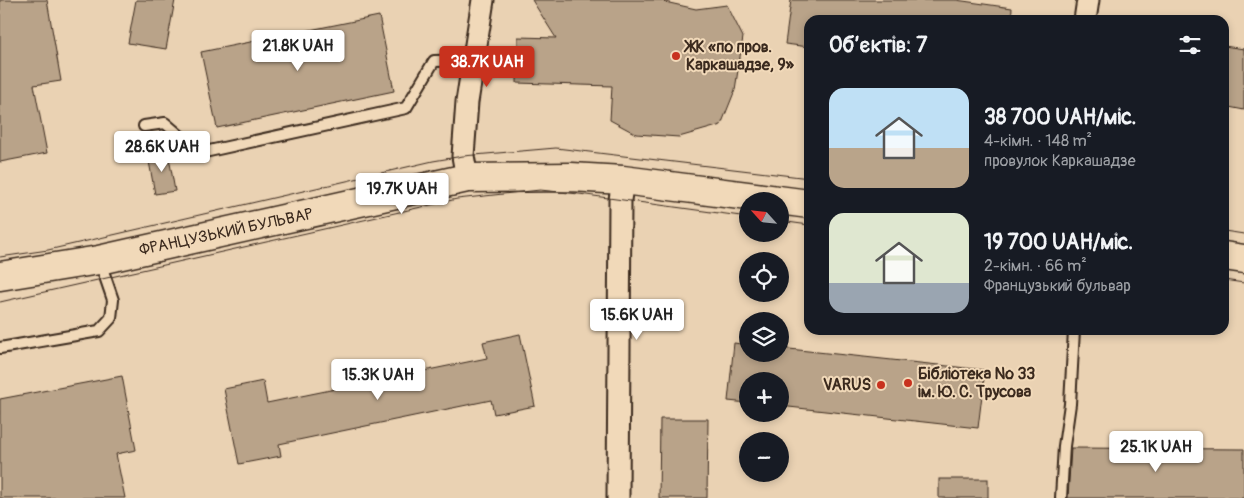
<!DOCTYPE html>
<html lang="uk">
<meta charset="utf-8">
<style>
body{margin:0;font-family:Pangolin,sans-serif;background:#242831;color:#f1f3f6;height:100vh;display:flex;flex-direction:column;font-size:19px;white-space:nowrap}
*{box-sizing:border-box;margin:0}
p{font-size:16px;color:#9ea1a6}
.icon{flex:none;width:28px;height:28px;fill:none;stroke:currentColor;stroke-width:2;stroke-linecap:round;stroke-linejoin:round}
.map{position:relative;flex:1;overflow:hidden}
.panel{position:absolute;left:804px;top:15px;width:425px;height:320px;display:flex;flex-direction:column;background:#171b24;border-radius:15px;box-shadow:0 2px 8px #0003}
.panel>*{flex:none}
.needle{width:32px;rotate:297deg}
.controls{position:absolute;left:739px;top:192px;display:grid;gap:10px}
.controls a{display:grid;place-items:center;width:50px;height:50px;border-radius:50%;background:#171b24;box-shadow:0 2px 8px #0003;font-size:25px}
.price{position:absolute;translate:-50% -42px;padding:0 11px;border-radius:5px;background:#fff;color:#222;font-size:16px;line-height:32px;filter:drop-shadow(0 1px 2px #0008)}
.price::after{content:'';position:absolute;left:50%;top:30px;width:15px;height:11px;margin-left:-8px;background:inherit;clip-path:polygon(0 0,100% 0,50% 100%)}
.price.on{background:#c8321e;color:#fff}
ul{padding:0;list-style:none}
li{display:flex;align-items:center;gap:15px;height:125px;padding:0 25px}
li span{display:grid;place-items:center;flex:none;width:140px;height:100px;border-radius:15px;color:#555}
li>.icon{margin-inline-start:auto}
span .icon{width:60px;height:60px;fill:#fffc;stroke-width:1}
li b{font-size:21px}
h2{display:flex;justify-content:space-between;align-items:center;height:60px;padding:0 25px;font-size:21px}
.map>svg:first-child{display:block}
.building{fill:#b9a389;stroke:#3b2a1e}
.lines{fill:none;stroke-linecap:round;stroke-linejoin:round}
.lane-casing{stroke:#3b2a1e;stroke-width:14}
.street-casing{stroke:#3b2a1e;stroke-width:25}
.secondary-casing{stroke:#3b2a1e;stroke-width:31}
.lane{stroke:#f1d9b9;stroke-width:10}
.street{stroke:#f1d9b9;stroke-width:21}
.secondary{stroke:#f1d9b9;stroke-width:28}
.tram{stroke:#3b2a1e;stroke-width:1}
.poi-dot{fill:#c8321e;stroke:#f1d9b9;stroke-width:2}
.labels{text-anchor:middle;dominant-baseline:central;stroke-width:4;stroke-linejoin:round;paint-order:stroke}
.poi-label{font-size:16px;font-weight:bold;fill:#3b2a1e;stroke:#f1d9b9;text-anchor:start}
.street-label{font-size:16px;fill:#3b2a1e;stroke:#f1d9b9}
</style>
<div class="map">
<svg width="1244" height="498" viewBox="0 0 1244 498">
<rect width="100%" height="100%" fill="#ead2b3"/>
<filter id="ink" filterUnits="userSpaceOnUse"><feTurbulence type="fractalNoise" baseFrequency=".02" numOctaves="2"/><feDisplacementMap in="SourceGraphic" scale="10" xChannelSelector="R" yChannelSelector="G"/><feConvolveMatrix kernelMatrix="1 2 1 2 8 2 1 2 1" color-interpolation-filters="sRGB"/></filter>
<g filter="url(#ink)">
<g class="building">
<polygon points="0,0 47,0 61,81 34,85 47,153 0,162"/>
<polygon points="136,0 175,0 166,49 128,43"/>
<polygon points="532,0 663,0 665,2 696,9 727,5 743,37 735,90 721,125 679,137 636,134 610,120 612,86 517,83 518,37 556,38"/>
<polygon points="791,0 956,0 1012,8 1011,20 809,20 809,47 785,44"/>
<polygon points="379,16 394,91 217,128 201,52"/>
<polygon points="1224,46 1244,49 1244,110 1224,106"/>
<polygon points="168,152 175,191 155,194 148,156"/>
<polygon points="520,334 535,406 494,414 491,400 279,444 281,456 239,464 224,389 263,381 267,403 487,358 483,342"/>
<polygon points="734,343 748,345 748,354 780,354 780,348 985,370 978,428 780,406 780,381 748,381 748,403 728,401"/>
<polygon points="122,376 136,450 116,454 125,498 0,498 0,399"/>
<polygon points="660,419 708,419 707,498 659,498"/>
<polygon points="1071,448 1244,449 1244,498 1068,498"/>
<rect x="939" y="479" width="49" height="19"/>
</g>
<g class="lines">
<g class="lane-casing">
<g id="lane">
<polyline points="144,126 165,123 200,153 406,108 434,61 473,60"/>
<polyline points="0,348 99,331 111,318 113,300 100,262"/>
<polyline points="1061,498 1064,446 1070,404 1074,330"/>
</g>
</g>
<g class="street-casing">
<g id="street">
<polyline points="1085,20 1088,0"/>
<polyline points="467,178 463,156 467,102 483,0"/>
<polyline points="618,498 620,200 623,180"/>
</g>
</g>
<g class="secondary-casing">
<g id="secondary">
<polyline points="1224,256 1244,259"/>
<polyline points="0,276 99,260 467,178 571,177 623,180 809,204"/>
</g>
</g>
<use href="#lane" class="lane"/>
<use href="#street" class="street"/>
<use href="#secondary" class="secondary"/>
<g class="tram">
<polyline points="780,221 809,225"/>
<polyline points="1224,231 1244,234"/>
<polyline points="0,257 48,250 433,161 463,156 556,148 809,178"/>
<polyline points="1224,280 1244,283"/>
<polyline points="0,302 457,199 540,190 579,194 748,217"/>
</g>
</g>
</g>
<g class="poi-dot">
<circle cx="676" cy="56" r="5"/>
<circle cx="908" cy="383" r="5"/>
<circle cx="881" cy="385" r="5"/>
</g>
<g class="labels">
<g class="poi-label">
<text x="686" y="47">ЖК «по пров.<tspan x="686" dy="18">Каркашадзе, 9»</tspan></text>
<text x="918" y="374">Бібліотека № 33<tspan x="918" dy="18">ім. Ю. С. Трусова</tspan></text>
<text x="871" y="385" text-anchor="end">VARUS</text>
</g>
<g class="street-label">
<text transform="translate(226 232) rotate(-12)">ФРАНЦУЗЬКИЙ БУЛЬВАР</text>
</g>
</g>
</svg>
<div class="controls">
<a><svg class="needle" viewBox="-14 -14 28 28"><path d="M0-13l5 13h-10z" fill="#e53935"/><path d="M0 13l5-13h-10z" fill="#9ea1a6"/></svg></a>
<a><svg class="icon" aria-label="locate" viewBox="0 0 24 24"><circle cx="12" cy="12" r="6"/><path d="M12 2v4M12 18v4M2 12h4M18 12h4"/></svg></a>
<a><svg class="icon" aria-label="layers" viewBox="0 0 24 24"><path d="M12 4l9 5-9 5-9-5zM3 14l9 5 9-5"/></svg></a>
<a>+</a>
<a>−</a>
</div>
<b class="price" style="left:298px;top:72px">21.8K UAH</b>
<b class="price on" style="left:487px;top:88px">38.7K UAH</b>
<b class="price" style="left:162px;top:173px">28.6K UAH</b>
<b class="price" style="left:402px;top:215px">19.7K UAH</b>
<b class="price" style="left:637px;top:341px">15.6K UAH</b>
<b class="price" style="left:378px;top:401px">15.3K UAH</b>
<b class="price" style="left:1156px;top:473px">25.1K UAH</b>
<section class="panel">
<h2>Об’єктів: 7<svg class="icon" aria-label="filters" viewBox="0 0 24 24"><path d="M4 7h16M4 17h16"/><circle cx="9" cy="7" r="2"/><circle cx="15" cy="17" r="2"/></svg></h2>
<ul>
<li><span style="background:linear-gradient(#bfe0f5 60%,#b9a48a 0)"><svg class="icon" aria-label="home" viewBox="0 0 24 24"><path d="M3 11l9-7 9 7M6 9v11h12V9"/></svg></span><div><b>38 700 UAH/міс.</b><p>4-кімн. · 148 m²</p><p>провулок Каркашадзе</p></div></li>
<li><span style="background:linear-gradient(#dfe7d0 70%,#9aa5b1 0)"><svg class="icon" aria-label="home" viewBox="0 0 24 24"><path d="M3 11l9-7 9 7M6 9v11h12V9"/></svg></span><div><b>19 700 UAH/міс.</b><p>2-кімн. · 66 m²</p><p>Французький бульвар</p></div></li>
</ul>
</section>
</div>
